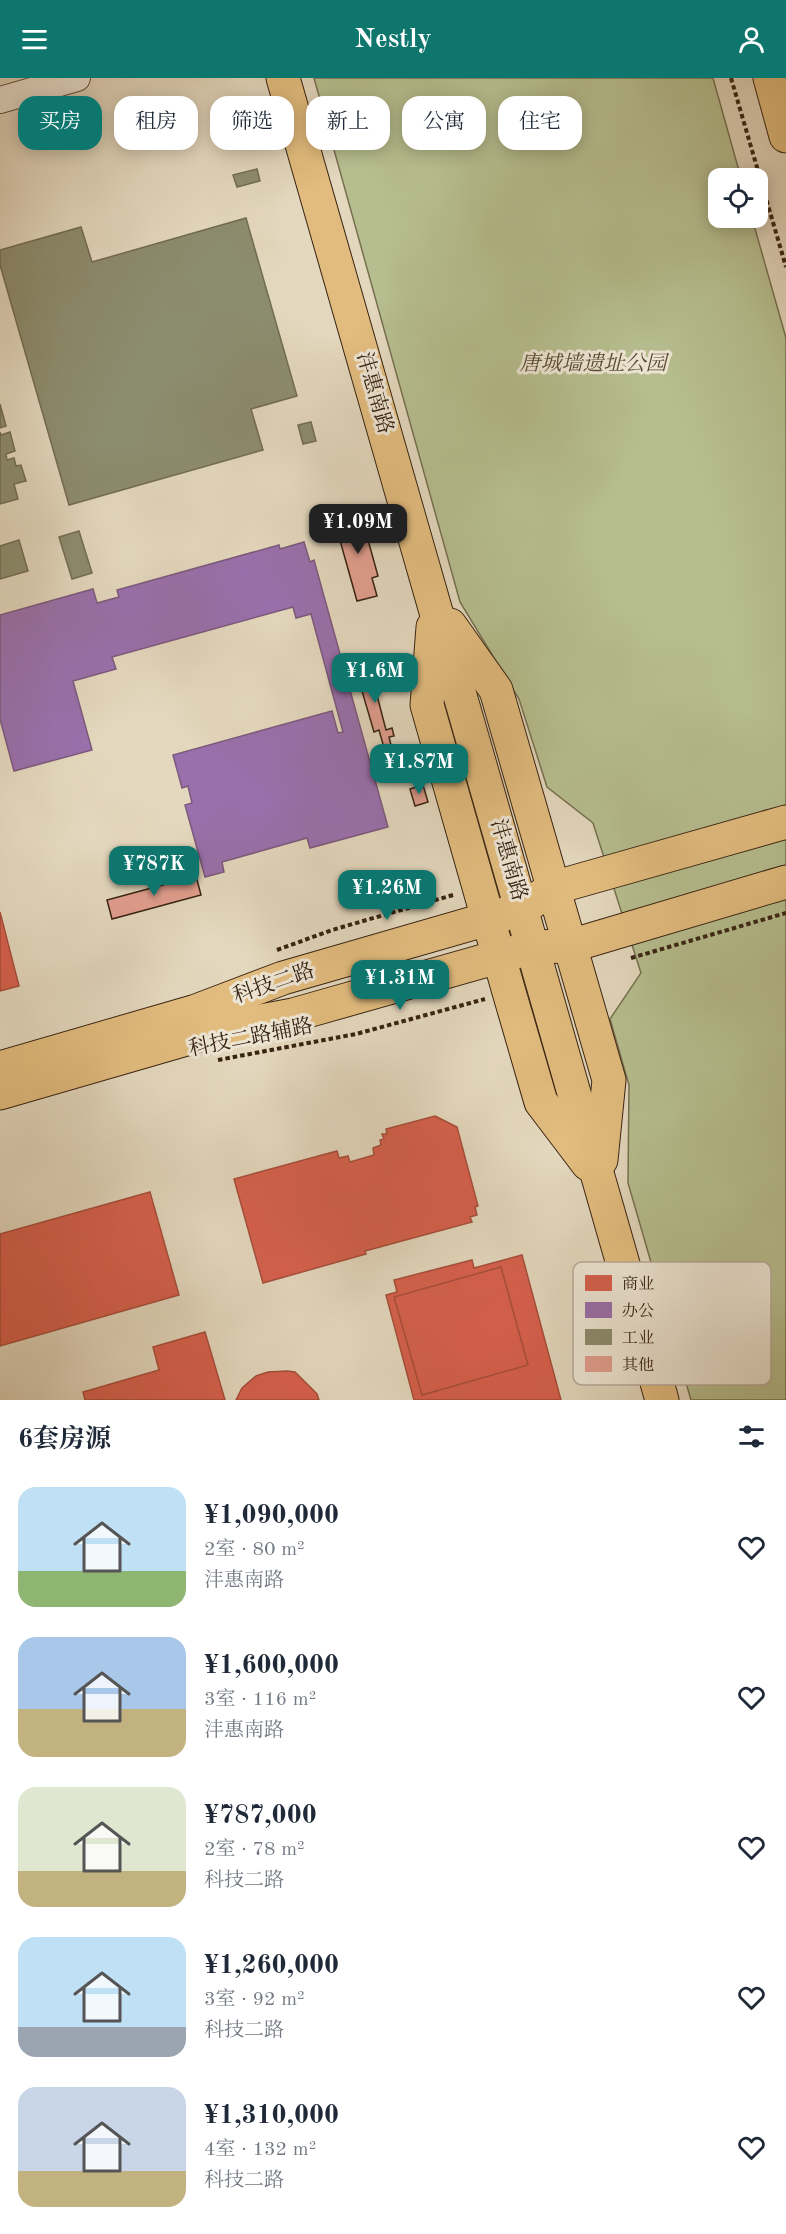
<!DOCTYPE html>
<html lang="zh">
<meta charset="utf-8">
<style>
body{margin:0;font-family:"Old Standard TT","Noto Serif SC",serif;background:#f2f2f3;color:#1f2937;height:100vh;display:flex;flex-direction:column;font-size:22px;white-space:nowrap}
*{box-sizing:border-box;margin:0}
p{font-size:20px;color:#747a83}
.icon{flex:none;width:33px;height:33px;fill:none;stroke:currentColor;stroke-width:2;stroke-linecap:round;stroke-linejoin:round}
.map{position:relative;height:1322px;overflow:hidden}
.sheet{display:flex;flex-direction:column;background:#fff;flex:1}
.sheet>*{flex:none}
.top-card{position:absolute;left:18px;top:18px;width:750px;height:54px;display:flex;gap:12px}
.controls{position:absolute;left:708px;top:90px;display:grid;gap:12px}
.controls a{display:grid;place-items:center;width:60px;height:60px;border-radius:12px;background:#fff;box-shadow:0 3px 15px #0003;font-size:30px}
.price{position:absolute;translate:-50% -51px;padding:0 14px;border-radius:12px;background:#0f766e;color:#fff;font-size:20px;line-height:39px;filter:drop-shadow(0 2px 3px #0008)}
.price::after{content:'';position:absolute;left:50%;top:36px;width:18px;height:14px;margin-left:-9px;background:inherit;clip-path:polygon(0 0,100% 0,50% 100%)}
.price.on{background:#222;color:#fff}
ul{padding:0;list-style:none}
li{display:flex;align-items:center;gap:18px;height:150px;padding:0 18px}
li span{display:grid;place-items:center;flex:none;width:168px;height:120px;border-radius:18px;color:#555}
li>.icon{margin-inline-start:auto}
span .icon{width:72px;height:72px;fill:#fffc;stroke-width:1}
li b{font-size:26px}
h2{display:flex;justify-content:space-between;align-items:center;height:72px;padding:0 18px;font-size:26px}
.tag{padding:0 21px;border-radius:18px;background:#fff;box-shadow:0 3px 15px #0003;font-size:21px;line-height:54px}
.tag.on{background:#0f766e;color:#fff}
header{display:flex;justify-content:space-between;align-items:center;height:78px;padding:0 18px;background:#0f766e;color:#fff;font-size:27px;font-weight:800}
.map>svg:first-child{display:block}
.green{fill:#b6be8f;stroke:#767050;stroke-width:1.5}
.shops{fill:#d6604d;stroke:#a64e3b;stroke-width:1.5}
.offices{fill:#9970ab;stroke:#7c597d;stroke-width:1.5}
.industry{fill:#8c8c6e;stroke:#726c52;stroke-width:1.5}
.building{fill:#e19e8e;stroke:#372312;stroke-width:1.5}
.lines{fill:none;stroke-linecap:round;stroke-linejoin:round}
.minor-casing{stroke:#62503d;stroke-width:28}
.major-casing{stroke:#372312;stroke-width:35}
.path{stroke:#372312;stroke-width:4;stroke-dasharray:4.5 3;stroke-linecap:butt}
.minor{stroke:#ede5d4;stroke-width:26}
.major{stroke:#e2bc7e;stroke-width:33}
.labels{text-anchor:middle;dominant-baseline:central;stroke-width:6;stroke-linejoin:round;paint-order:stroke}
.park-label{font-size:21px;font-style:italic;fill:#574a31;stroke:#ede5d4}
.street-label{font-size:21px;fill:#372312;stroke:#ede5d4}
.key{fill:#ede5d4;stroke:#b6ab9a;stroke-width:1.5}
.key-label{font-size:16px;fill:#372312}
</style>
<header><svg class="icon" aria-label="menu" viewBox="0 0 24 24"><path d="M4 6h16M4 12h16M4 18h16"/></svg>Nestly<svg class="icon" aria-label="person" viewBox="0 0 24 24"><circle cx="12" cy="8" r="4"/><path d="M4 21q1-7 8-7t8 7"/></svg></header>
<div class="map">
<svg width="786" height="1322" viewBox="0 0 786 1322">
<rect width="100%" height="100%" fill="#e3d7bd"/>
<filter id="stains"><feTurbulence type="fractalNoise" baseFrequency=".00333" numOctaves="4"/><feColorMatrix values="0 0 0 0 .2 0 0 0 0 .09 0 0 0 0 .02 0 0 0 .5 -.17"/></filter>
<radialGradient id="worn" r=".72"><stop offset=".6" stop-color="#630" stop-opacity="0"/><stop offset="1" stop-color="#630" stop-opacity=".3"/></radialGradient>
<polygon class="green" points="314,0 713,0 741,100 718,100 718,140 752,140 786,260 786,1322 691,1322 628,1105 629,1007 610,941 641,895 593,745 547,709 519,621 460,524"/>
<g class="shops">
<polygon points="0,834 19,908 0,913"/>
<polygon points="435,1038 457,1049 478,1128 475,1129 477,1137 470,1139 472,1144 365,1173 366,1176 263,1205 234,1101 337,1073 339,1080 348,1078 350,1084 374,1077 373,1070 381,1067 380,1062 384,1061 382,1056 387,1056 386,1051"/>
<polygon points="150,1114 179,1217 0,1268 0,1156"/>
<polygon points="522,1177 561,1322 414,1322 386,1217 397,1214 394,1202 472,1182 474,1190"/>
<polygon points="501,1189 528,1287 422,1317 394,1219"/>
<polygon points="205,1254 225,1322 85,1322 83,1314 159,1292 153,1269"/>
<polygon points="287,1293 295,1294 317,1316 319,1322 236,1322 242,1310 256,1298 268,1294"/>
</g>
<polygon class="offices" points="304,464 310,484 314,482 388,749 310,770 307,760 222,784 224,794 205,799 185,727 192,725 188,708 182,710 173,677 332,633 338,655 343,654 311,536 296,540 293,529 112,579 116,591 73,603 92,672 14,693 0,641 0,537 93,511 97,525 119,519 117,512 279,467 280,471"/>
<g class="industry">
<polygon points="257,91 260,103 237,109 233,97"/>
<polygon points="246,140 297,318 251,331 263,372 69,427 0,187 0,172 81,149 92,184"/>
<polygon points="0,326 6,348 0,350"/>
<polygon points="311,344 316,363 303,366 298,347"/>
<polygon points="0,354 1,357 10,354 15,373 6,376 7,382 14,380 16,388 21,387 26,403 14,406 18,421 0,426"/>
<polygon points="79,453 92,495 72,501 59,459"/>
<polygon points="19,462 28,493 0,501 0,468"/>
</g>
<g class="building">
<polygon points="360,433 378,498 372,500 377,518 357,523 334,441"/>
<polygon points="367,576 371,592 377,591 379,600 373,602 386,652 392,650 394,658 389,659 393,675 386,677 379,652 374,654 360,606 366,604 359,579"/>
<polygon points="423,707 428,724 415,728 410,711"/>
<polygon points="196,798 201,817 112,841 107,822"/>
</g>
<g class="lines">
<g class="minor-casing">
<polyline id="minor" points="0,22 77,0"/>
</g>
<g class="major-casing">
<g id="major">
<polyline points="283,0 662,1322"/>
<polyline points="770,0 786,58"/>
<polyline points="450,547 496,612 609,1002 601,1082"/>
<polyline points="433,549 427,627 509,914 541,1024 588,1086"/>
<polyline points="0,990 196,933 283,900 522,831 553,810 786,744"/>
<polyline points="0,1015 228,949 293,937 533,869 570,868 786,804"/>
</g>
</g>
<g class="path">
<polyline points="731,0 786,189"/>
<polyline points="277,872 332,852 453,817"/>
<polyline points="631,880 786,835"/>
<polyline points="218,982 356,956 485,921"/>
</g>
<use href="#minor" class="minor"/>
<use href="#major" class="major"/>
</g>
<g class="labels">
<g class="park-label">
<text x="593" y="286">唐城墙遗址公园</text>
</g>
<g class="street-label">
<text transform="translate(374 315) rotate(74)">沣惠南路</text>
<text transform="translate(508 782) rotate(74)">沣惠南路</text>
<text transform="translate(274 906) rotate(-19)">科技二路</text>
<text transform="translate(251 960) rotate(-11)">科技二路辅路</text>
</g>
</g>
<rect x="573" y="1184" width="198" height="123" rx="9" class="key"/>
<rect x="585" y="1197" width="27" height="16" fill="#d6604d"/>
<rect x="585" y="1224" width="27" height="16" fill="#9970ab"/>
<rect x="585" y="1251" width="27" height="16" fill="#8c8c6e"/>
<rect x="585" y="1278" width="27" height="16" fill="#e19e8e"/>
<g class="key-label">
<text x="622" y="1211">商业</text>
<text x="622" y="1238">办公</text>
<text x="622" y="1265">工业</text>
<text x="622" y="1292">其他</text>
</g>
<rect width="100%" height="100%" filter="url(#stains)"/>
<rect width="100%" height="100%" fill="url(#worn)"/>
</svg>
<div class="controls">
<a><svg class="icon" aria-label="locate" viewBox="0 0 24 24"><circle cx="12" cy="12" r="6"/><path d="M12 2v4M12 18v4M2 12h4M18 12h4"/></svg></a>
</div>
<b class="price on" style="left:358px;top:477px">¥1.09M</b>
<b class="price" style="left:375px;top:626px">¥1.6M</b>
<b class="price" style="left:419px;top:717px">¥1.87M</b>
<b class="price" style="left:154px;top:819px">¥787K</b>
<b class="price" style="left:387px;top:843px">¥1.26M</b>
<b class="price" style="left:400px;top:933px">¥1.31M</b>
<div class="top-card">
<a class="tag on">买房</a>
<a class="tag">租房</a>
<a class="tag">筛选</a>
<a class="tag">新上</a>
<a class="tag">公寓</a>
<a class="tag">住宅</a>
</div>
</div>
<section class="sheet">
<h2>6套房源<svg class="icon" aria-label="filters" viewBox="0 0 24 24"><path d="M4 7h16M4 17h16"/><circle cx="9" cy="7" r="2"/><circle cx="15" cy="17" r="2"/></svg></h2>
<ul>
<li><span style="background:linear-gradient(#bfe0f5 70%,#8fb573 0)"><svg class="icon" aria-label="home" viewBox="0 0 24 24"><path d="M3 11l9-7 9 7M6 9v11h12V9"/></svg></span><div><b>¥1,090,000</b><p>2室 · 80 m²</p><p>沣惠南路</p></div><svg class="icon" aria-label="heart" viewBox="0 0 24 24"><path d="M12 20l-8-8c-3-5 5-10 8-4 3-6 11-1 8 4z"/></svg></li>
<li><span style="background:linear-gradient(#a9c7e8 60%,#c2b280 0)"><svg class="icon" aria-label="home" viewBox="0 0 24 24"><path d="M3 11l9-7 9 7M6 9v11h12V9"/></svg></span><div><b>¥1,600,000</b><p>3室 · 116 m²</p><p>沣惠南路</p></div><svg class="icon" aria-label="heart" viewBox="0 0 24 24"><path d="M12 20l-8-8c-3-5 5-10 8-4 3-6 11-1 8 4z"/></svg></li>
<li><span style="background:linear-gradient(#dfe7d0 70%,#c2b280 0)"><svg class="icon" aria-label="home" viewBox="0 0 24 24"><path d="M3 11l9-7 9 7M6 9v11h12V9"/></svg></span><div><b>¥787,000</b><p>2室 · 78 m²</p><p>科技二路</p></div><svg class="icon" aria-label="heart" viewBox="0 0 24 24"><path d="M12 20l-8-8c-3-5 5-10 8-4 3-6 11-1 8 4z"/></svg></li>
<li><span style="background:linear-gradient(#bfe0f5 75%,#9aa5b1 0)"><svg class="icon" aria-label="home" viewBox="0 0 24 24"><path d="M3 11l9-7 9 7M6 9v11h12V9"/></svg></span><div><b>¥1,260,000</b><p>3室 · 92 m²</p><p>科技二路</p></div><svg class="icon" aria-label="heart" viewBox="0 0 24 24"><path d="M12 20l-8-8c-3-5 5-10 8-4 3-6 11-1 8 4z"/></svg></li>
<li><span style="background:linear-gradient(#c9d6e8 70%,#c2b280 0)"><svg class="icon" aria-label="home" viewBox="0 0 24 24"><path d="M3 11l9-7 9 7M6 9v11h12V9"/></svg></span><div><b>¥1,310,000</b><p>4室 · 132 m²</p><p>科技二路</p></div><svg class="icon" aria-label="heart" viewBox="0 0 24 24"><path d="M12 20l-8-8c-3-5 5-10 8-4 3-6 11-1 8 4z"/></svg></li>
</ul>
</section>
